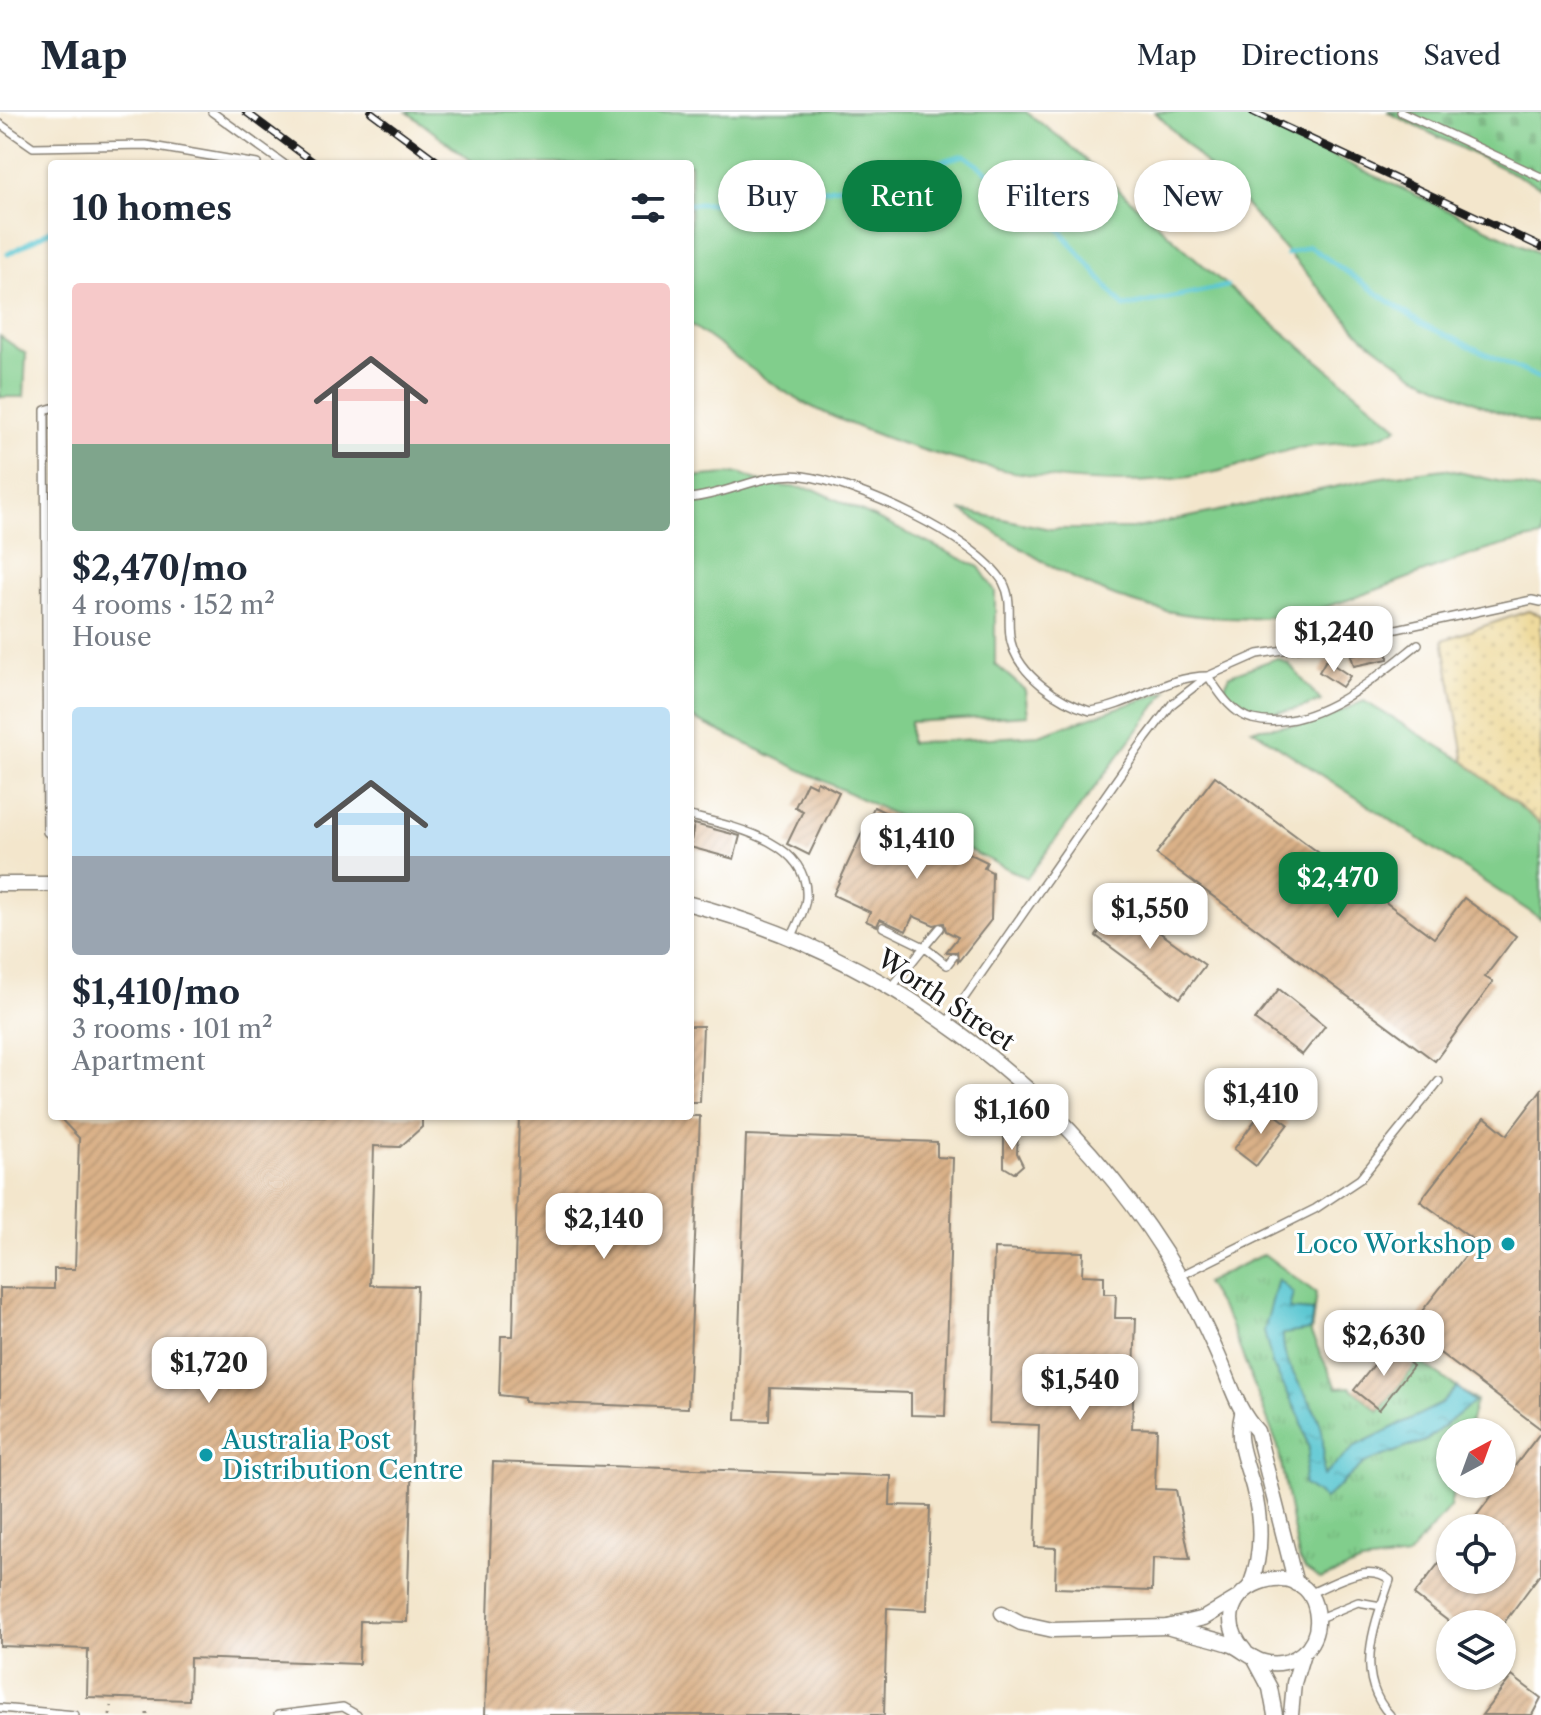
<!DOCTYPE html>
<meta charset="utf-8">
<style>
body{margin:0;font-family:"Libre Caslon Text",serif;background:#f6f6f7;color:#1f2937;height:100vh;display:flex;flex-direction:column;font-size:30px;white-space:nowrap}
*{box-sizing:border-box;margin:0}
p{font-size:26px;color:#747a83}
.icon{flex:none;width:44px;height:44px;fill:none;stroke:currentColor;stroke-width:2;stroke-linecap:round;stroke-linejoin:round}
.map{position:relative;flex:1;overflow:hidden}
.details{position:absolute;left:48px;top:48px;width:646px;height:960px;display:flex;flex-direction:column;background:#fff;border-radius:8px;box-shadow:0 2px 6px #0004}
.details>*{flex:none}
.hud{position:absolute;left:718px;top:48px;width:702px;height:72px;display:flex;gap:16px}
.needle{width:52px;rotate:41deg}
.controls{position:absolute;left:1436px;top:1306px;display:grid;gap:16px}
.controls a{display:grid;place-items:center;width:80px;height:80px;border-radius:50%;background:#fff;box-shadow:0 2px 6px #0004;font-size:40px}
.price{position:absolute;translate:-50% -68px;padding:0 18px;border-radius:16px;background:#fff;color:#222;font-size:26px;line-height:52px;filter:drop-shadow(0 2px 4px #0008)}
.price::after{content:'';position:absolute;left:50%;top:48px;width:24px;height:18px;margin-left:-12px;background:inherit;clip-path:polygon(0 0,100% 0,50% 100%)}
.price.active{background:#0b8043;color:#fff}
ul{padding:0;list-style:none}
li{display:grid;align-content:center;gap:16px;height:424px;padding:0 24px}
li span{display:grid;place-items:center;height:248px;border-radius:8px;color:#555}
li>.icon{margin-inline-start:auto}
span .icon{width:144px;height:144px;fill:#fffc;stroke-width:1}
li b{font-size:34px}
h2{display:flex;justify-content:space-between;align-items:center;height:96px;padding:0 24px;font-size:34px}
.pill{padding:0 28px;border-radius:36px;background:#fff;box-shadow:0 2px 6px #0004;font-size:28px;line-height:72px}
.pill.active{background:#0b8043;color:#fff}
header{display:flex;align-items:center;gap:48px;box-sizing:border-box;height:112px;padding:0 40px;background:#fff;border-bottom:2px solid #e0e1e3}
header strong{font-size:38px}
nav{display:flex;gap:44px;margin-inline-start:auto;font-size:28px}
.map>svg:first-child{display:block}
.green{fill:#81ce8c;stroke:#4e7554;stroke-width:2}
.sand{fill:url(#sand-dots);stroke:#857b5d;stroke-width:2}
.cemetery{fill:url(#cemetery-stones);stroke:#4e7554;stroke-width:2}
.park{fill:url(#park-tufts);stroke:#4e7554;stroke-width:2}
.water{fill:url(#water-ripples);stroke:#3c7277;stroke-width:2}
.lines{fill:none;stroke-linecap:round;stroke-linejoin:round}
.stream{stroke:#5bc7d2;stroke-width:5}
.building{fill:url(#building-hatch)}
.service-casing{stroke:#888174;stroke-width:10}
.minor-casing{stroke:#888174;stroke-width:17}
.path{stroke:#888174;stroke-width:3;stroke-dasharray:2 6;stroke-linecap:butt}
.service{stroke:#fff;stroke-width:7}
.minor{stroke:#fff;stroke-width:14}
.rail-casing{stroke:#1c1c1c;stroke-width:8}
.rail{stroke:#fff;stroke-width:5;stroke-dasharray:15;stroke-linecap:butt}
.culture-dot{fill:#0f9aa8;stroke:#fff;stroke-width:3}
.labels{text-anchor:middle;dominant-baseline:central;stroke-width:6;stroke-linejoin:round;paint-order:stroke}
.street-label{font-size:26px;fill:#1c1c1c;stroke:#fff}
.culture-label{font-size:26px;fill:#0d838f;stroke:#fff;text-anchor:end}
</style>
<header>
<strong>Map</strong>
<nav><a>Map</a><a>Directions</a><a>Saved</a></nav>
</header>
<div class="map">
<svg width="1541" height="1603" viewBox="0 0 1541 1603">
<defs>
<pattern id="sand-dots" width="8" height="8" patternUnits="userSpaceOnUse" patternTransform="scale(2)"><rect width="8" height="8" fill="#eeda9e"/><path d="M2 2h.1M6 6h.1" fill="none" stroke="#ccba88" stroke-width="1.8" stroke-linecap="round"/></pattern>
<pattern id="cemetery-stones" width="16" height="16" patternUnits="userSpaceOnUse" patternTransform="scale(2)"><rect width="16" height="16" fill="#81ce8c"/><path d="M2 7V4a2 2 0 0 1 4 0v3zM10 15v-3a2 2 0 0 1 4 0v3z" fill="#6fb078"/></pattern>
<pattern id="park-tufts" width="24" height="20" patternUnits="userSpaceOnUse" patternTransform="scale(2)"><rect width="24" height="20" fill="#81ce8c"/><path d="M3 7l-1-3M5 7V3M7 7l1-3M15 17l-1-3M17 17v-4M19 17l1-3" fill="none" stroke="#6fb078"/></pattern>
<pattern id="water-ripples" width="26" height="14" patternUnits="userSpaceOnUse" patternTransform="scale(2)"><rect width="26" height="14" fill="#5bc7d2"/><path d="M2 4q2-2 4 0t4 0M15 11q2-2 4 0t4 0" fill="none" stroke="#4faab4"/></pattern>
<pattern id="building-hatch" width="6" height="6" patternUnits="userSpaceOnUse" patternTransform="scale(2)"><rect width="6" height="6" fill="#dab188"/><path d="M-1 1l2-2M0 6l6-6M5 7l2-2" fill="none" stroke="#ba9875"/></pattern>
</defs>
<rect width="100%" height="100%" fill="#fff"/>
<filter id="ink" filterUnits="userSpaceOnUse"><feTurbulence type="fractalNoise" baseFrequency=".0125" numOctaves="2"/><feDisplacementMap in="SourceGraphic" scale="16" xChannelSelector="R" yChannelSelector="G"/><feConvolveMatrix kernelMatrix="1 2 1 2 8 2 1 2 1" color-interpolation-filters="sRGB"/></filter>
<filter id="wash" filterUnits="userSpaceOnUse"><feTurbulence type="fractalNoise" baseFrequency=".006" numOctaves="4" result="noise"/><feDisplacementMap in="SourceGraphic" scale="32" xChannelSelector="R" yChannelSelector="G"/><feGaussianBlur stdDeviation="1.8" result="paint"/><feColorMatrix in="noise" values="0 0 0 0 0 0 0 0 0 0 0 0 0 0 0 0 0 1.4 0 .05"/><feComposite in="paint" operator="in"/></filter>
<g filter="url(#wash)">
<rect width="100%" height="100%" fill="#f3e6cc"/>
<g class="green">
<path d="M407,0h619l36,27 152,136 184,152c-29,20 -66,14 -100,21 -29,6 -57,19 -87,25 -129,27 -284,-11 -401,-67 -40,-20 -82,-56 -120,-82v-160h-214z"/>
<polygon points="1155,0 1239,0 1541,142 1541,314 1490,297 1415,263 1362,224 1242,89"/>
<polygon points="0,224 26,242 24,285 0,285"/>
<path d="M1445,357l96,22v46c-76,13 -145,50 -219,71 -68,19 -156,11 -220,-17 -51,-21 -96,-53 -142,-81l90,19h82l250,-52z"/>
<polygon points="739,361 769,373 814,377 979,455 995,479 995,552 1025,578 1028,603 910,610 910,631 1039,623 1167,579 1027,766 690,605 690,365"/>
<path d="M1277,546l12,6 32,37c-34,13 -73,21 -97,-13l6,-13z"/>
<polygon points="1364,589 1465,650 1541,712 1541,807 1252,617 1313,611"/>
</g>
<polygon class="sand" points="1528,499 1541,503 1541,712 1465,650 1443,528"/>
<polygon class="cemetery" points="1387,0 1541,0 1541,75"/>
<polygon class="park" points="1264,1142 1316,1181 1311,1222 1337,1276 1350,1275 1379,1299 1419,1249 1476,1289 1468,1320 1450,1320 1450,1372 1455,1372 1450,1395 1407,1445 1362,1451 1321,1467 1305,1457 1299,1447 1278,1335 1229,1209 1205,1171"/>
<path class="water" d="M1278,1167l15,14 -4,16 24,2 -3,19 -27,4c-2,36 28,59 38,92 4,17 2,34 2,50l34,-31 84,-41 16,-17 17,15 -49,39 -61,22 -39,36 -22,-15 6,-35 -9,-32 -28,-53 -8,-33z"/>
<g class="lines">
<g class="stream">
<path d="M690,92c94,1 183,-24 274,-49l87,64 73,88 103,-21"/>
<polyline points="8,142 52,118"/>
<polyline points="1287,142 1309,134 1422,212 1541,267"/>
</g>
</g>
<g id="blocks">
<g class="building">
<polygon points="1388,535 1388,547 1354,554 1351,543"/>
<polygon points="1326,548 1350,564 1342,575 1319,560"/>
<polygon points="1215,664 1434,826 1464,786 1516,824 1485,865 1493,870 1435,949 1156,742"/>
<polygon points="817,669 839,680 809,743 787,732 803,699 795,695 807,670 815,674"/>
<polygon points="874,695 987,750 984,756 992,760 991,808 958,850 957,840 946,840 958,825 946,819 944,811 934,813 913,804 906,819 880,807 877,814 866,809 870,800 833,783"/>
<polygon points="694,712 740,724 734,747 690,735"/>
<polygon points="1120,792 1205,853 1180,886 1096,824"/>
<polygon points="1279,877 1325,914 1302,943 1255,908"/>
<polygon points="690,914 703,914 700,990 690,990"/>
<polygon points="1541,978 1541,1317 1408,1217 1476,1130 1420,1089 1485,1005 1507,1023"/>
<polygon points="1265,995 1288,1012 1256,1054 1234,1037"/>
<polygon points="58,1004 422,1004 422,1015 400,1035 374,1034 370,1173 417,1174 407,1510 360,1509 359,1552 190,1546 189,1588 87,1585 88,1537 0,1534 0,1176 54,1177 54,1157 75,1157 79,1026"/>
<polygon points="519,1004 700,1004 688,1296 524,1290 524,1286 499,1283 501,1224 513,1224"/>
<polygon points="1004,1019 1018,1019 1017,1041 1023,1053 1014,1061 1004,1055"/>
<polygon points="746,1023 937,1030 937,1045 953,1046 945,1304 911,1303 911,1281 770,1276 769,1309 736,1308"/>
<polygon points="994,1137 1083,1140 1082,1163 1104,1164 1104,1182 1116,1182 1115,1206 1136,1206 1132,1316 1157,1317 1155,1377 1176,1378 1190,1447 1153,1446 1152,1479 1055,1476 1056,1436 1035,1435 1039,1313 989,1311"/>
<polygon points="1389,1234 1413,1254 1379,1298 1354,1278"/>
<polygon points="1541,1320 1541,1461 1503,1512 1452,1512 1414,1483 1450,1437 1450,1468 1502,1468 1502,1416 1467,1416"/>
<polygon points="493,1350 891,1364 890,1393 930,1394 927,1498 887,1496 884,1603 485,1603"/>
<polygon points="1512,1564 1541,1586 1532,1603 1482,1603"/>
</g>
</g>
</g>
<g filter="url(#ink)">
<use href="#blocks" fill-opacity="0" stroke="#888174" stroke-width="2"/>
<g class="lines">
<g class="service-casing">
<g id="service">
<polyline points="212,0 284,52"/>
<polyline points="1401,0 1541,65"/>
<polyline points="0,12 33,35 146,33 257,52"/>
<polyline points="52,296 45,298 47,720 52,724"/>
<path d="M690,386c37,-3 76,-27 113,-22 51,6 173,61 200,106 11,20 3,39 8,60 8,33 48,60 79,69 42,-5 74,-35 118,-35 11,16 23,37 44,43 60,15 123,-41 166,-75"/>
<path d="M690,704c41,10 120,25 116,82 -1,14 -10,28 -15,41"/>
<polyline points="883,815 924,835 940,816"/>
<polyline points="892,875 924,835 947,853 953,845"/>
<polyline points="946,912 1140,634 1172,592 1208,564 1258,542 1336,530 1532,488 1541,490"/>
<polyline points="1180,1164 1315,1097 1360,1067 1439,969"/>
<path d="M1308,1482c24,-9 59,-34 82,-14 -15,43 -37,96 0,135"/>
<polyline points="1317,1507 1358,1490 1381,1494"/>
<polyline points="0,1596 75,1603"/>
<polyline points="278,1603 343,1595 357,1603"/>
</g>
</g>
<g class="minor-casing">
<g id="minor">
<polyline points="0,772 52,772"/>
<path d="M690,792c197,52 367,179 476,350 22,35 39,71 55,108 11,25 17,49 36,69l39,153"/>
<path d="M1242,1302c-7,27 4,47 11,73 9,34 10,66 -3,99"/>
<polyline points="1002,1501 1021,1511 1053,1518 1167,1515 1204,1506 1239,1485"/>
<path d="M1167,1515c21,7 44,10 65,18 11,5 20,14 32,17 28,7 55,-15 53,-44 -5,-75 -126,-30 -72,33"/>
<polyline points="1254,1546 1270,1576 1275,1603"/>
<polyline points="1291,1603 1294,1571 1303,1541"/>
</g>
</g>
<g class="path">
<polyline points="110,1603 111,1594"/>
<polyline points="147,1603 147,1595"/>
<polyline points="202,1603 202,1596"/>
</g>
<use href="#service" class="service"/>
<use href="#minor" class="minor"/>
<g class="rail-casing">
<g id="rail">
<polyline points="246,0 316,52"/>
<polyline points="371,0 441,52"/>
<polyline points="1253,0 1541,135"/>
</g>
</g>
<use href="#rail" class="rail"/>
</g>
</g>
<g class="culture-dot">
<circle cx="1508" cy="1132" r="8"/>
<circle cx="206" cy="1343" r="8"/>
</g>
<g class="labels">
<g class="street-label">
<text transform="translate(946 888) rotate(34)">Worth Street</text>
</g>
<g class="culture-label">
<text x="1492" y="1132">Loco Workshop</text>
<text x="222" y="1328" text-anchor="start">Australia Post<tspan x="222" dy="30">Distribution Centre</tspan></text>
</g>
</g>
</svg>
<div class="controls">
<a><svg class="needle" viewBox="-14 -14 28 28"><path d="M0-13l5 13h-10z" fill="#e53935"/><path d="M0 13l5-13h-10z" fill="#747a83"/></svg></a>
<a><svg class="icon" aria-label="locate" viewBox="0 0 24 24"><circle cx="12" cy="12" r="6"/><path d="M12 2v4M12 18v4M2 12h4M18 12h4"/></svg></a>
<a><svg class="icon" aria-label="layers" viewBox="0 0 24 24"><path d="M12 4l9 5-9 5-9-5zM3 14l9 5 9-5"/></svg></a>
</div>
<b class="price" style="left:1334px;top:562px">$1,240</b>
<b class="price" style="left:917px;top:769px">$1,410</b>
<b class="price active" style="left:1338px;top:808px">$2,470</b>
<b class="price" style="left:1150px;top:839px">$1,550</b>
<b class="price" style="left:1261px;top:1024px">$1,410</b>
<b class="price" style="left:1012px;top:1040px">$1,160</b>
<b class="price" style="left:604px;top:1149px">$2,140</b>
<b class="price" style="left:1384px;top:1266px">$2,630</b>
<b class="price" style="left:209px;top:1293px">$1,720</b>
<b class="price" style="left:1080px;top:1310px">$1,540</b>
<div class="hud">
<a class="pill">Buy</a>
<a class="pill active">Rent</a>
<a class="pill">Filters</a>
<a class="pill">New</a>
</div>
<section class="details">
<h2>10 homes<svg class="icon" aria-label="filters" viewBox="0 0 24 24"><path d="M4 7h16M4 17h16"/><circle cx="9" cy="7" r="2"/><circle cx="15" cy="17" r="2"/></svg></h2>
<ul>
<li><span style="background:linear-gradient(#f6c9c9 65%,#7fa58c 0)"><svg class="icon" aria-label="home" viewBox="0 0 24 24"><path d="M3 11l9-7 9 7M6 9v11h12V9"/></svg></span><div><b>$2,470/mo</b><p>4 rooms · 152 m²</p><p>House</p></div></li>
<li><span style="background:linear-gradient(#bfe0f5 60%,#9aa5b1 0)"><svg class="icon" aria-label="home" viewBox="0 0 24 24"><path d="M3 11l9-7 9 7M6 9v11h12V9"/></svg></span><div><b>$1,410/mo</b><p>3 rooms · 101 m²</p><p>Apartment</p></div></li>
</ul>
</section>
</div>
